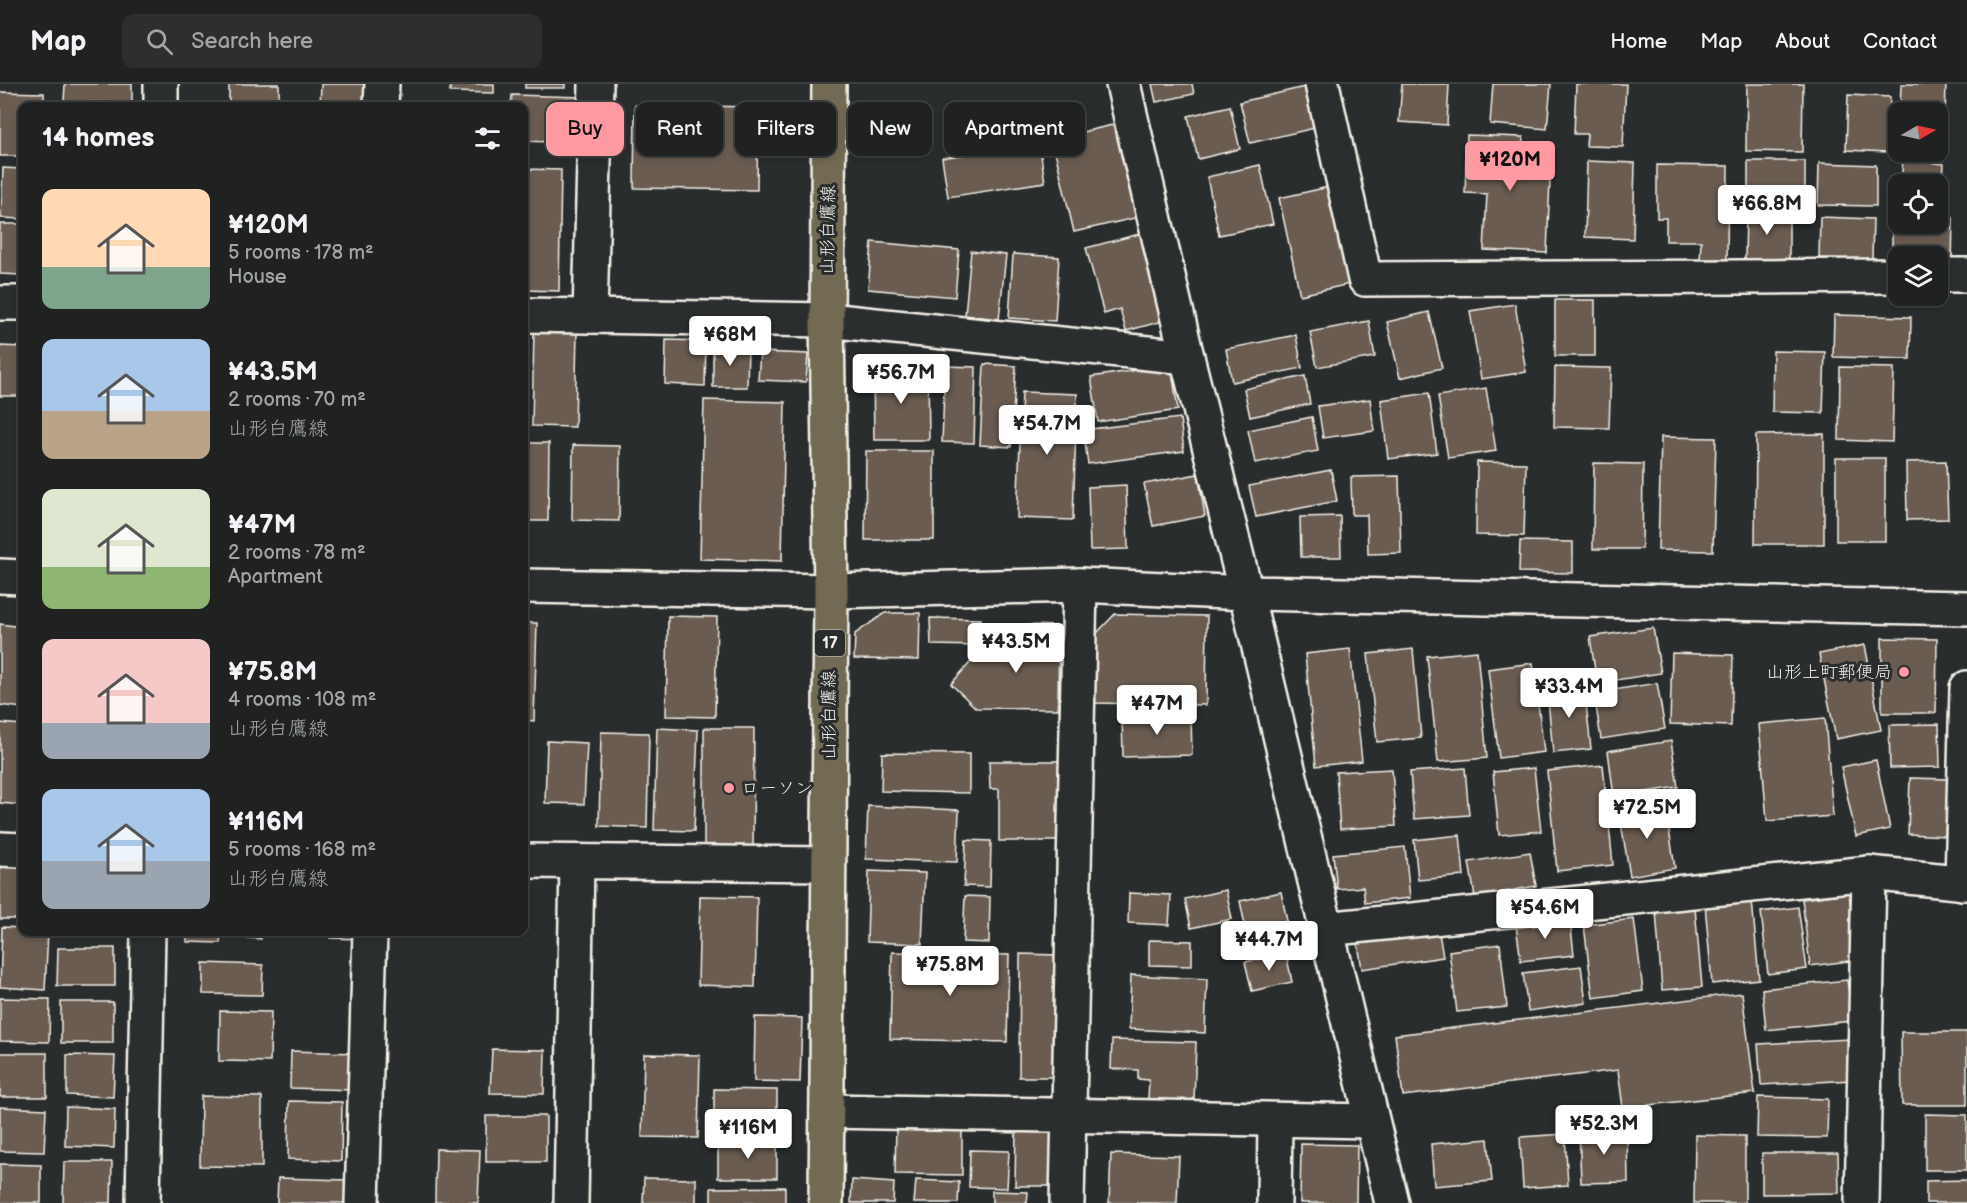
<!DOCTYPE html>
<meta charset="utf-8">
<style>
body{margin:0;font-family:"Balsamiq Sans","Klee One",sans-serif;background:#2d2f2f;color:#f1f3f6;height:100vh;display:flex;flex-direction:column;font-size:22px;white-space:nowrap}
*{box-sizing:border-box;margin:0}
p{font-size:20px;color:#a2a4a5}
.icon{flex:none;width:33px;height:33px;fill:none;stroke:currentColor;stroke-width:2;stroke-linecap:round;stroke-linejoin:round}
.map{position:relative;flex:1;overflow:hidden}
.details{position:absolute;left:18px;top:18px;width:510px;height:834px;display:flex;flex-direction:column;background:#202222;border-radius:12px;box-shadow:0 3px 9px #0003,0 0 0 2px #3d3f40}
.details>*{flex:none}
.hud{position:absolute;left:546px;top:18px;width:570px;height:54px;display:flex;gap:12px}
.needle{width:39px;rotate:81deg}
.tools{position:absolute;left:1888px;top:18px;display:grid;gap:12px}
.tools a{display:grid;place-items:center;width:60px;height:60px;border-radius:12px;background:#202222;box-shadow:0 3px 9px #0003,0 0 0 2px #3d3f40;font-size:30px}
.price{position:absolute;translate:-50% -51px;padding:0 14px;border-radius:6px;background:#fff;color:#222;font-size:20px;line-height:39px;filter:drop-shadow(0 2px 3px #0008)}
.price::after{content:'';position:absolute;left:50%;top:36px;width:18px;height:14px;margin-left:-9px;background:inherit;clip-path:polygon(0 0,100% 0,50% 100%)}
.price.active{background:#ff9aa2;color:#111}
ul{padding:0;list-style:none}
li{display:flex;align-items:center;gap:18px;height:150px;padding:0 24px}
li span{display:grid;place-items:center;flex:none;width:168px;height:120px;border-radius:12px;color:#555}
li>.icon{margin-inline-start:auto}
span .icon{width:72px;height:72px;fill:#fffc;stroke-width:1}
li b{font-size:26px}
h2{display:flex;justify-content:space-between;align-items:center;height:72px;padding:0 24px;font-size:26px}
.tag{padding:0 21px;border-radius:12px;background:#202222;box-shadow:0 3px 9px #0003,0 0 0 2px #3d3f40;font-size:21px;line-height:54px}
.tag.active{background:#ff9aa2;color:#111}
header{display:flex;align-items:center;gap:36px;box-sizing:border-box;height:84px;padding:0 30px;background:#202222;border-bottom:2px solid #3d3f40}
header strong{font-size:28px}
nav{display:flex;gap:33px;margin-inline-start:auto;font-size:21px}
.search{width:420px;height:54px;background:#2d2f2f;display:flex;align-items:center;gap:15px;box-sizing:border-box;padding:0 21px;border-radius:12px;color:#a2a4a5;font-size:22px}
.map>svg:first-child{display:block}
.building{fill:#6a5c51;stroke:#f4f1e8;stroke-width:1.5}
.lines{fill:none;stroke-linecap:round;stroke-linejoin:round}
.minor-casing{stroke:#f4f1e8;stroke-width:38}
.major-casing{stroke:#f4f1e8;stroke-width:38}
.minor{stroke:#2a2d2e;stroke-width:33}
.major{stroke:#726b52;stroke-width:33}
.poi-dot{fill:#ff9aa2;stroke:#2a2d2e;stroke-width:2}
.labels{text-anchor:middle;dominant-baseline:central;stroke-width:6;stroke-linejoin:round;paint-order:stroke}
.shield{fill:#2a2d2e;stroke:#b7b6b0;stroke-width:1.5}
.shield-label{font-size:16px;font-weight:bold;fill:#f4f1e8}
.street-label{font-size:18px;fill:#f4f1e8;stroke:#2a2d2e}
.poi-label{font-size:18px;fill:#f4f1e8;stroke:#2a2d2e;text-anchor:end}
</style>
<header>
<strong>Map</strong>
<div class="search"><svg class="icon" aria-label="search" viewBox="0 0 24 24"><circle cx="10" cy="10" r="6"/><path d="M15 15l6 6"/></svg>Search here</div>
<nav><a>Home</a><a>Map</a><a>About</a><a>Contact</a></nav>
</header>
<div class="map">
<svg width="1967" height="1119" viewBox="0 0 1967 1119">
<rect width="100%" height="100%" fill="#2a2d2e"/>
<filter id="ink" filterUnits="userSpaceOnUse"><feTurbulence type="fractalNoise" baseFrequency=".0167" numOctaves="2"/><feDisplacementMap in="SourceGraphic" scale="12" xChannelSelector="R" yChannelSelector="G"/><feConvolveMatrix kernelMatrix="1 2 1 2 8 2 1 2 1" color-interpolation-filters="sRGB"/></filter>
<g filter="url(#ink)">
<g class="building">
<polygon points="65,0 132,0 132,19 64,18"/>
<rect x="229" y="0" width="50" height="20"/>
<polygon points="321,0 366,0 365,22 320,22"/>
<polygon points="450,0 494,0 494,9 450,8"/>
<rect x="525" y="0" width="40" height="4"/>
<polygon points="1152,0 1192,0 1194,10 1156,18"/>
<polygon points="1402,0 1449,0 1447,41 1399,38"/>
<polygon points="1493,0 1551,0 1547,45 1490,40"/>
<polygon points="1576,0 1626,0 1623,63 1586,62 1587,50 1574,50"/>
<polygon points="1747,0 1803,0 1802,68 1746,67"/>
<polygon points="1901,0 1946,0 1944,64 1938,64 1938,28 1900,28"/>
<polygon points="1309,2 1319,43 1250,59 1240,18"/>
<polygon points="0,8 44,9 44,22 22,22 22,72 0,72"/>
<polygon points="512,11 582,13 581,59 524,57 524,22 511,22"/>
<polygon points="1848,11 1890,13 1887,68 1846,66"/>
<polygon points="635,21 758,23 757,106 634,104"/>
<polygon points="1230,22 1240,65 1198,75 1188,32"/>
<polygon points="1117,40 1139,133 1074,148 1052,55"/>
<polygon points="1467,51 1523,53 1522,70 1551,71 1547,169 1484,166 1487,110 1465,109"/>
<polygon points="1039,59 1045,98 948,113 942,74"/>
<polygon points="1903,76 1944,80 1941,122 1938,122 1938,100 1901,100"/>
<polygon points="1587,77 1635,79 1633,155 1585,153"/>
<rect x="1748" y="77" width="57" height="40"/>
<polygon points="1819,79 1876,81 1876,122 1818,121"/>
<polygon points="1260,81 1273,140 1219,151 1207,93"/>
<polygon points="1657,81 1728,82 1727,177 1700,177 1701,157 1666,157 1666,134 1657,134"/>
<polygon points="3,84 22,85 22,135 1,134"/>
<polygon points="524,85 561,86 559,207 524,206"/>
<polygon points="1329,103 1350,200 1300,211 1279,114"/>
<polygon points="1746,129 1789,129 1789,176 1745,175"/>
<polygon points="1820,133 1873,135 1872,176 1819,174"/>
<polygon points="1892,133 1899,133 1899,140 1938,140 1938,133 1953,134 1952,180 1938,180 1938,172 1899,172 1899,180 1892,180"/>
<polygon points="0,140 22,140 22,191 0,190"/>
<polygon points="1147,148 1163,237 1126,247 1120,225 1104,230 1086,164"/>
<polygon points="872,158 959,166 955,213 868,205"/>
<polygon points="971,167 1006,171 999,235 965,231"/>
<polygon points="1013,170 1059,173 1055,237 1009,234"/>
<rect x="1555" y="216" width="40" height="56"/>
<polygon points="1515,220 1526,288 1481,295 1470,227"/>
<polygon points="1429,228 1442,284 1400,294 1387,238"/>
<polygon points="1834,231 1911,233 1910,275 1833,273"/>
<polygon points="1369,237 1375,273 1317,283 1310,248"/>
<polygon points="534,246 577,247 575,343 532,342"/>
<polygon points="1296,251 1302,284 1232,298 1226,265"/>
<polygon points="666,256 706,257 705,302 665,300"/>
<polygon points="0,262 22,263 22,312 0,312"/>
<polygon points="713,263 748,263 747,303 713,303"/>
<polygon points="1773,267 1825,268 1823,329 1772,328"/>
<polygon points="760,268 808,270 806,298 758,296"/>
<polygon points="984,280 1016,282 1011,363 980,361"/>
<polygon points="1171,281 1178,326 1098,338 1091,293"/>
<polygon points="945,282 976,283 974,359 942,358"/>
<polygon points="1555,283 1611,284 1609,344 1554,343"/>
<polygon points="1840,283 1894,284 1892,358 1839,356"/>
<polygon points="928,285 929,356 874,356 873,286"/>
<polygon points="1305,292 1310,320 1250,333 1244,305"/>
<polygon points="1486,304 1496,367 1448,374 1438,312"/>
<polygon points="1022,308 1077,310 1073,436 1017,434"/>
<polygon points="1429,309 1437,369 1388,375 1381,316"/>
<polygon points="1370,315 1374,347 1323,354 1318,322"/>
<polygon points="704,316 785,318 782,477 700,475"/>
<polygon points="1312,333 1318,367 1255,379 1248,346"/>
<polygon points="1180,334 1184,367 1088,380 1083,346"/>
<polygon points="1824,350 1824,460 1755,460 1756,351"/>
<polygon points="1661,353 1716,354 1713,467 1658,466"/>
<polygon points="524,359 549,359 548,437 524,437"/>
<polygon points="573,361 620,362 619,437 572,436"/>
<polygon points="866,367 934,367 934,456 865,456"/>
<rect x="1836" y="374" width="49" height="83"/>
<polygon points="1946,377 1948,435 1907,436 1906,378"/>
<polygon points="1477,378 1526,379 1524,452 1476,451"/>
<polygon points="1594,379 1643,380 1642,465 1593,465"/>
<polygon points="1331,386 1337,417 1256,433 1249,402"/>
<polygon points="1198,390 1205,432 1153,442 1144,400"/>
<polygon points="1399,392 1401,469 1368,470 1367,431 1352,431 1351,393"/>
<polygon points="1126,401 1128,465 1090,466 1088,403"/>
<polygon points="1340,432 1341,473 1301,473 1300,433"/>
<polygon points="1520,457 1573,458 1573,489 1519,488"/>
<polygon points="885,529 920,529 919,576 854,575 855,550"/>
<polygon points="1115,530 1207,532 1206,621 1092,619 1093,553"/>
<polygon points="668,532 717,533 715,633 666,632"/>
<polygon points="930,534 981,535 980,562 931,561"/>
<polygon points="524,539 537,539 534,637 524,636"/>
<polygon points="0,540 22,543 22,624 0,621"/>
<polygon points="1024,541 1059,542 1058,625 976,624 951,600 977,571 1003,571 1004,557 1023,557"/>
<polygon points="1653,544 1661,589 1597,599 1590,553"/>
<polygon points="1882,554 1937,555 1936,629 1882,629"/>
<polygon points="1865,561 1881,646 1836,655 1819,570"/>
<polygon points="1350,565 1362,677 1316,682 1305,570"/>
<polygon points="1413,565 1421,654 1377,658 1368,570"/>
<polygon points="1477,567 1487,674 1438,678 1427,572"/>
<polygon points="1672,569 1733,571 1731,642 1670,640"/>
<polygon points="1533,579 1544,668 1499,674 1488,585"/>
<polygon points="1657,599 1665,645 1601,655 1594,609"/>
<polygon points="1584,601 1591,665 1553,669 1547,605"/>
<polygon points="1191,631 1192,671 1123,673 1122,633"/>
<polygon points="1825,634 1833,732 1767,737 1759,640"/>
<polygon points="0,639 22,641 22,721 0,719"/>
<polygon points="1939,640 1940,683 1890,684 1889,641"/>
<polygon points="657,644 698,646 694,747 654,746"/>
<polygon points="704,644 754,644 753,764 704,764"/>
<polygon points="601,648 649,649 647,744 599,742"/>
<polygon points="547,657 587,659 584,720 545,719"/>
<polygon points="1671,657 1678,703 1614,713 1608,667"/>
<polygon points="882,669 969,670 969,709 881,707"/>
<polygon points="1876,676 1890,745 1856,752 1841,683"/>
<polygon points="989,677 1059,677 1059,757 999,757 999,705 990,705"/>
<polygon points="1603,681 1613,781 1557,787 1547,687"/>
<polygon points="1465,684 1469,731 1414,735 1410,688"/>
<polygon points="1534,684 1541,747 1499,751 1493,688"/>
<polygon points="1392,685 1396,742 1340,745 1336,688"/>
<polygon points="1910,694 1948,695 1945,752 1908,750"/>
<polygon points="1665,720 1675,784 1630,792 1619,728"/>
<polygon points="868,722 959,726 957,778 866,775"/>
<polygon points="1460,751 1464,792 1418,796 1414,756"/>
<polygon points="966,756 991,757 990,803 964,802"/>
<polygon points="1405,763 1410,814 1365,819 1363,803 1337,805 1333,770"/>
<polygon points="1530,768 1536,802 1475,813 1469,778"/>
<polygon points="0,783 22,784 22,835 0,835"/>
<polygon points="869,787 925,789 922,860 867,858"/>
<polygon points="1226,806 1232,835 1191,844 1185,815"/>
<polygon points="1281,808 1287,837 1246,846 1240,817"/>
<polygon points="1129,809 1171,811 1169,841 1128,839"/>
<polygon points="1849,809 1857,876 1810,882 1802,815"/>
<polygon points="700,812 757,813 755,903 698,901"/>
<polygon points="965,812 990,813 989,859 963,858"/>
<polygon points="1752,816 1759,895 1712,900 1705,820"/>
<polygon points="1798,823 1807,885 1768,890 1761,828"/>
<polygon points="1695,824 1702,903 1662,906 1656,827"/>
<polygon points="1570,835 1574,871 1521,877 1516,842"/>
<polygon points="1634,835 1643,907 1593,914 1584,841"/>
<polygon points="1438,842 1443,873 1362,885 1357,854"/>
<polygon points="2,843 22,844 22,848 48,848 45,906 0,903"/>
<polygon points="187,848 221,848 220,859 187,858"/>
<polygon points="230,848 261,848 261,855 230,853"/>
<polygon points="330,848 357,848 357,855 330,854"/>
<polygon points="1149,856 1192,857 1192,882 1149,881"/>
<polygon points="1500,860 1507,923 1457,928 1449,867"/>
<polygon points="58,864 115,864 115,902 57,902"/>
<polygon points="892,868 1009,871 1007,958 890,955"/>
<polygon points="1286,869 1292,898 1252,907 1245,878"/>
<polygon points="1020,870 1057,871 1056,993 1019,993"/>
<polygon points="203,879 263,881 262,911 203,910"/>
<polygon points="1581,882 1586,919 1528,927 1523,889"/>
<polygon points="1131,891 1207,895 1205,949 1129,945"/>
<polygon points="1847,896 1852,937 1766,946 1762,905"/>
<polygon points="1742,909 1755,1009 1623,1024 1618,986 1403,1012 1395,951"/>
<polygon points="0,914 50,915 49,958 0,957"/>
<rect x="61" y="918" width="52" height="41"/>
<polygon points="220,927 271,928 270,978 219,977"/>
<polygon points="755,933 802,934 800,998 754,997"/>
<polygon points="1901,948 1967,948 1967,1021 1902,1021"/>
<polygon points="1850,955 1853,996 1761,1001 1758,960"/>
<polygon points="1112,956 1196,958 1194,1017 1148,1016 1149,996 1138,995 1138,986 1111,985"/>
<polygon points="492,965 545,966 544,1010 490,1009"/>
<polygon points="291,967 353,969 352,1006 290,1004"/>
<rect x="0" y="969" width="47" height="44"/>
<polygon points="644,970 700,971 698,1054 642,1053"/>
<polygon points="67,971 115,972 113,1013 67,1011"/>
<polygon points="714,1005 777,1006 777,1048 714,1047"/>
<polygon points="201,1012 262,1013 262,1083 200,1082"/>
<polygon points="1758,1013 1828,1015 1827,1054 1757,1053"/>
<polygon points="289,1017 342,1018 341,1077 288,1075"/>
<polygon points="0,1023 46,1025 44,1068 0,1067"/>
<polygon points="66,1023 115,1025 114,1064 65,1062"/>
<polygon points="1925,1030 1967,1031 1967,1086 1925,1086"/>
<rect x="486" y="1032" width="60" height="46"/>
<polygon points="896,1042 962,1043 962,1091 895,1090"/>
<polygon points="1016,1043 1055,1043 1054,1102 1015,1102"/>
<polygon points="1627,1045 1628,1098 1581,1099 1579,1046"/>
<polygon points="1565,1050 1568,1101 1523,1104 1520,1053"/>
<polygon points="1695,1051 1745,1052 1745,1119 1694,1119"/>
<polygon points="1488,1055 1492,1097 1434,1102 1431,1060"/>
<rect x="718" y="1059" width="59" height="35"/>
<polygon points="1301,1060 1357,1061 1356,1119 1300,1119"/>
<polygon points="436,1065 480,1066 478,1119 435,1118"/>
<polygon points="970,1066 1009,1067 1007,1104 969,1103"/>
<polygon points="1762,1069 1838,1069 1839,1109 1762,1110"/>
<polygon points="1111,1070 1179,1072 1177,1119 1109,1119"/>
<polygon points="64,1078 112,1078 111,1119 63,1119"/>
<polygon points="0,1080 41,1081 41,1119 0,1119"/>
<polygon points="278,1094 346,1096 346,1119 277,1119"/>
<polygon points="644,1094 696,1095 696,1119 643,1119"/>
<polygon points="852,1096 894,1099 893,1119 851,1119"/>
<polygon points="916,1096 959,1098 958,1119 914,1119"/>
<polygon points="1967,1096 1967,1119 1926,1119 1926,1097"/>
<polygon points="785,1103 785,1119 711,1119 711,1104"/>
<polygon points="992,1107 1028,1108 1027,1119 992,1119"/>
</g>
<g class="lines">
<g class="minor-casing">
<g id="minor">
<polyline points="1123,0 1187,273 1246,509 1392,1119"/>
<polyline points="1322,0 1365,195 1899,192"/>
<polyline points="161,22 161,0"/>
<polyline points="381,22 382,0"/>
<polyline points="1938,191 1967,191"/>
<polyline points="0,219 22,219"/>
<polyline points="524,231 827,236 1187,273"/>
<polyline points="590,232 596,0"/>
<polyline points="0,492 22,493"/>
<polyline points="524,502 831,507 1080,501 1246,509 1967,524"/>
<polyline points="0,765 22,766"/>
<polyline points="524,777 828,780"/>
<polyline points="1962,799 1967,604"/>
<polyline points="1325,845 1869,789 1967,799"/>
<polyline points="827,1027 1371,1037"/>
<polyline points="143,1119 148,848"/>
<polyline points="362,1119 370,848"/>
<polyline points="571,1119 577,778"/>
<polyline points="1067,1119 1080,501"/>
<polyline points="1274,1119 1275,1036"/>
<polyline points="1862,1119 1869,789"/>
</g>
</g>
<g class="major-casing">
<polyline id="major" points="826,1119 831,507 827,236 829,0"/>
</g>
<use href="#minor" class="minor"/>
<use href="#major" class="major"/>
</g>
</g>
<g class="poi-dot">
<circle cx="1904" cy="588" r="6"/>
<circle cx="729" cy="704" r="6"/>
</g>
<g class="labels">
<rect class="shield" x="815" y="546" width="30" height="26" rx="4.5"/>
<g class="shield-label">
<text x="830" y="559">17</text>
</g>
<g class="street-label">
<text transform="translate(828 146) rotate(-89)">山形白鷹線</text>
<text transform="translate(829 631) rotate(-90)">山形白鷹線</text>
</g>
<g class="poi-label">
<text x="1892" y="588">山形上町郵便局</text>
<text x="741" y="704" text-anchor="start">ローソン</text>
</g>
</g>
</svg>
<div class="tools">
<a><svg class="needle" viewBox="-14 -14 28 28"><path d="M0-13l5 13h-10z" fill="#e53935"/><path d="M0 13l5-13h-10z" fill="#a2a4a5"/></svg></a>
<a><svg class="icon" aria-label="locate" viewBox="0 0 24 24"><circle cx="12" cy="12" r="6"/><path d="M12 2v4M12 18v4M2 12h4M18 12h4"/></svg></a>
<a><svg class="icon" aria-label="layers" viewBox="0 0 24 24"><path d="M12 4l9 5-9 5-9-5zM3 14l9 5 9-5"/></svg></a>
</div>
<b class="price active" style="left:1510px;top:108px">¥120M</b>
<b class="price" style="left:1767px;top:152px">¥66.8M</b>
<b class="price" style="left:730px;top:283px">¥68M</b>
<b class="price" style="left:901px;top:321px">¥56.7M</b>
<b class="price" style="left:1047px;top:372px">¥54.7M</b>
<b class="price" style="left:1016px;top:590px">¥43.5M</b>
<b class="price" style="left:1569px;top:635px">¥33.4M</b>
<b class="price" style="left:1157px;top:652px">¥47M</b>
<b class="price" style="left:1647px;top:756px">¥72.5M</b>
<b class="price" style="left:1545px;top:856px">¥54.6M</b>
<b class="price" style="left:1269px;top:888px">¥44.7M</b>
<b class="price" style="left:950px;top:913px">¥75.8M</b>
<b class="price" style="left:1604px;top:1072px">¥52.3M</b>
<b class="price" style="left:748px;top:1076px">¥116M</b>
<div class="hud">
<a class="tag active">Buy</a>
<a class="tag">Rent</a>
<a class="tag">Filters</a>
<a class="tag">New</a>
<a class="tag">Apartment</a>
</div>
<section class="details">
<h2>14 homes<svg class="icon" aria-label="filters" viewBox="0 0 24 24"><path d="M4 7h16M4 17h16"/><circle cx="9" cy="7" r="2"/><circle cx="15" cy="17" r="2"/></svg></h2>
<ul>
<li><span style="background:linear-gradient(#ffd9b3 65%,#7fa58c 0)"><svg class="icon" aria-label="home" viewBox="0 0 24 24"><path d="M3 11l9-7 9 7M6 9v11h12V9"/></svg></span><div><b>¥120M</b><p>5 rooms · 178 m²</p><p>House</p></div></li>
<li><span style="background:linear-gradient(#a9c7e8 60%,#b9a48a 0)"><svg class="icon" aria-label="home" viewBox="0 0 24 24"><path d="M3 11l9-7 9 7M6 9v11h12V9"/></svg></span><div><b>¥43.5M</b><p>2 rooms · 70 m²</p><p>山形白鷹線</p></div></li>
<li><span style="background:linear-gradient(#dfe7d0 65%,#8fb573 0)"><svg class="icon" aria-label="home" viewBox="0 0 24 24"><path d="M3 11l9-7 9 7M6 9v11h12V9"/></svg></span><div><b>¥47M</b><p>2 rooms · 78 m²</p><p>Apartment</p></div></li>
<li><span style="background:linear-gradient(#f6c9c9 70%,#9aa5b1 0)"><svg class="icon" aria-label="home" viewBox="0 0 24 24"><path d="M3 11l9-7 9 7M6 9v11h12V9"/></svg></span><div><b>¥75.8M</b><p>4 rooms · 108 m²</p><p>山形白鷹線</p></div></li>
<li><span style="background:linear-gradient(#a9c7e8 60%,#9aa5b1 0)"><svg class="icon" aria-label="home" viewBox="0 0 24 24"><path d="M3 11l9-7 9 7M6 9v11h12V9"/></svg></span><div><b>¥116M</b><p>5 rooms · 168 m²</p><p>山形白鷹線</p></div></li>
</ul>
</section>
</div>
